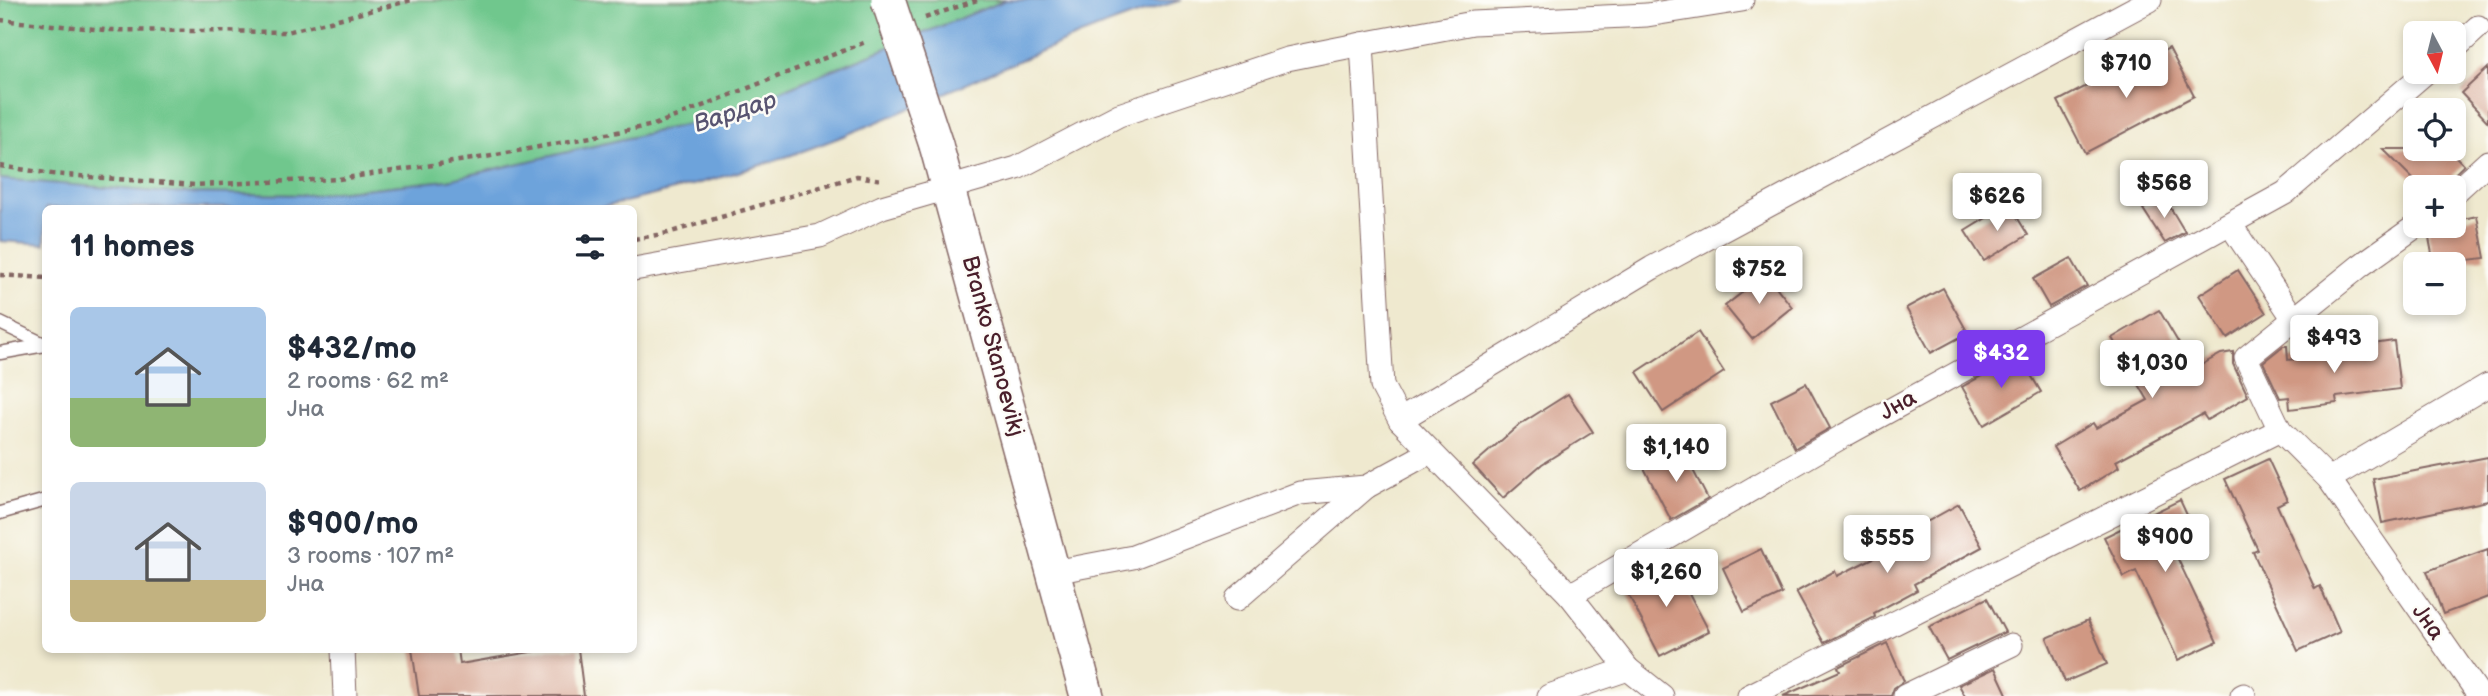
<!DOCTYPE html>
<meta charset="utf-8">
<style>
body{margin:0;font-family:"Balsamiq Sans",sans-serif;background:#f6f6f7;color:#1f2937;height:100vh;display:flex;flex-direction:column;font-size:26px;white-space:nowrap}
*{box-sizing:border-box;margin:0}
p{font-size:23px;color:#747a83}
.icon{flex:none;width:38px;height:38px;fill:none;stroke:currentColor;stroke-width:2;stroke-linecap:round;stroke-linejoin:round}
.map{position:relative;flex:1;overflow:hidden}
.panel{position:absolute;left:42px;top:205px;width:595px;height:448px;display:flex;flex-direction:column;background:#fff;border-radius:10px;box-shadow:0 4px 10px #0003}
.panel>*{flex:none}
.needle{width:46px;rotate:173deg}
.fabs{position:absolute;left:2403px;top:21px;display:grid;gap:14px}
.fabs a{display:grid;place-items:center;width:63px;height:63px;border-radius:10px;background:#fff;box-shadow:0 4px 10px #0003;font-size:35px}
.price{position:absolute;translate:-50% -60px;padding:0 16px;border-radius:7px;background:#fff;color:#222;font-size:23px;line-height:46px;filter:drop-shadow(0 2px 4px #0008)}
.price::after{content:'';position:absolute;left:50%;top:42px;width:21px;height:16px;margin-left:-10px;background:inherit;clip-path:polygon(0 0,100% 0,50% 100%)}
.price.on{background:#7c3aed;color:#fff}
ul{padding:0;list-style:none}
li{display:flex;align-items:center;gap:21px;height:175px;padding:0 28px}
li span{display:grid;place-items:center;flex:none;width:196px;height:140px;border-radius:10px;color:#555}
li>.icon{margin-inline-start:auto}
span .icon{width:84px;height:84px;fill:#fffc;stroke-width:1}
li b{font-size:30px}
h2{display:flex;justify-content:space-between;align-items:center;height:84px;padding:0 28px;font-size:30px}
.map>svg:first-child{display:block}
.green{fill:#6fc78d;stroke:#5c735c;stroke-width:2}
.water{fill:#6da3db;stroke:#5c6183;stroke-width:2}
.building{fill:#d09883}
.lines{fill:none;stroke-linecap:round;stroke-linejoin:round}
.lane-casing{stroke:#846664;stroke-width:15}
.street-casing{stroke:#846664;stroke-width:25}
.secondary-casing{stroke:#846664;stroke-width:36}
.path{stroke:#846664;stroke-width:4.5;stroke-dasharray:5 5;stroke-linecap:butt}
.lane{stroke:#fff;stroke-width:12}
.street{stroke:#fff;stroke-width:23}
.secondary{stroke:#fff;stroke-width:33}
.secondary-bridge-casing{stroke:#846664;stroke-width:36;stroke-linecap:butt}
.secondary-bridge{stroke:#fff;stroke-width:33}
.labels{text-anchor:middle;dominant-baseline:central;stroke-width:5;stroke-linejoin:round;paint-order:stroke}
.street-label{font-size:23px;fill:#4a1f2b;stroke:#fdfcf7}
.water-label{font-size:24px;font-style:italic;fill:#585471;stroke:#fdfcf7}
</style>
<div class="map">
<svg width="2488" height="696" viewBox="0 0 2488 696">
<rect width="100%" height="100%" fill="#fdfcf7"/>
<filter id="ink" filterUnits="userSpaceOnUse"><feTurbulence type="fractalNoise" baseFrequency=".0143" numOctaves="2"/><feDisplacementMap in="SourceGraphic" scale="14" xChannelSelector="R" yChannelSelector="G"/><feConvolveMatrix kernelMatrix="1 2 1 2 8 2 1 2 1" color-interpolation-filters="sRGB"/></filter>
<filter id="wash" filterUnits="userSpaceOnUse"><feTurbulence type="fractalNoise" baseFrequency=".00686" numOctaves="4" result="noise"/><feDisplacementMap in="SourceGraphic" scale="28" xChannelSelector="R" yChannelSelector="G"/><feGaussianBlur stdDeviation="1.57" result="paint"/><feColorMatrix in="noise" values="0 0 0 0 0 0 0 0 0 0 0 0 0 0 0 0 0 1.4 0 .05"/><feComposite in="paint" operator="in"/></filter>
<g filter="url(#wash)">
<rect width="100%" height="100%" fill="#efe9cf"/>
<polygon class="green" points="0,0 1006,0 750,103 688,124 448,180 307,195 170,193 0,179"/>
<path class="water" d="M1006,0h176c-120,35 -229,93 -344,138 -74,29 -163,53 -239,70h-553l-1,36 -45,-3v-62l170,14 137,2 141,-15 240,-56 62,-21z"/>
<g id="blocks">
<g class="building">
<polygon points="2169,48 2194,96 2085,153 2058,101 2100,79 2102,83"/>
<polygon points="2488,68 2488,122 2461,93"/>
<polygon points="2383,149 2448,149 2464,165 2441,187 2421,187"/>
<polygon points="2164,197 2185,232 2165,243 2143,209"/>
<polygon points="2009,204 2028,235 1984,261 1965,231"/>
<polygon points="2477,216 2485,258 2434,264 2428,233 2430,226 2454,226 2454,221"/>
<polygon points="2071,258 2087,286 2049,307 2033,279"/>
<polygon points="2238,270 2266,313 2227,338 2199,295"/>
<polygon points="1766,274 1792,307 1752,339 1725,306"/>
<polygon points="1943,288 1968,333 1931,353 1906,308"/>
<polygon points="2159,310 2194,369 2221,354 2233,352 2233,364 2248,396 2207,420 2203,414 2116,461 2119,467 2080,491 2053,447 2093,423 2096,428 2148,400 2112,338"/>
<polygon points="1698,332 1724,372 1663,412 1637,372"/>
<polygon points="2394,341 2400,389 2336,397 2337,403 2290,409 2289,397 2280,398 2263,362 2283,346 2287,346 2288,360 2353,352 2352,347"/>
<polygon points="2019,355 2041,392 1984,425 1962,387"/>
<polygon points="1806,383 1830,428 1795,448 1771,401"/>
<polygon points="1568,394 1593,432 1542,464 1503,498 1473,465 1519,425"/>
<polygon points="1682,449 1708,499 1671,520 1644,468"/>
<polygon points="2488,457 2488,501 2382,523 2373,479"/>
<polygon points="2268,459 2287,500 2277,505 2315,589 2320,586 2340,632 2298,651 2253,552 2258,550 2225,479"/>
<polygon points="2180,500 2199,541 2175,553 2217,642 2178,660 2136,571 2124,577 2104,537"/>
<polygon points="1959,504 1982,547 1914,584 1917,590 1874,613 1875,617 1824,643 1796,592 1835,571 1837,576 1920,535 1916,528"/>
<polygon points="1761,549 1782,594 1744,612 1723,568"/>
<polygon points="2488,549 2488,597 2443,614 2427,571"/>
<polygon points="1672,561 1709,631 1660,656 1624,586"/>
<polygon points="1987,598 2005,632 1947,660 1929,627"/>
<polygon points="2088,620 2107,664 2065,682 2047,638"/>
<polygon points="1887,643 1904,681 1894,688 1891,696 1783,696 1840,671 1838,667"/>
<polygon points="412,649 458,649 460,664 548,649 578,649 584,696 419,696"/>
<polygon points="1995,668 2008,696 1965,696 1959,685"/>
</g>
</g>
</g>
<g filter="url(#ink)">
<use href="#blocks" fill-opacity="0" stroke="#846664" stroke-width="2"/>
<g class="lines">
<g class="lane-casing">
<g id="lane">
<polyline points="0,323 46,345"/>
<polyline points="0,353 45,345"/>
<polyline points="0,513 46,500"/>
</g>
</g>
<g class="street-casing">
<g id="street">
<polyline points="1362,44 1473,23 1647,15 1742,0"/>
<polyline points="2454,49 2478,27"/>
<polyline points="2454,193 2488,162"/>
<polyline points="2230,224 2294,319"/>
<polyline points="2416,226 2360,266 2246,358 2280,430 2329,479 2480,696"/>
<polyline points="634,269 820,236 882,207 1017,168 1119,115 1287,59 1362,44 1382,386 1400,420 1570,595 1628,669 1662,696"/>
<polyline points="1400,420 1652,268 2150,0"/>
<polyline points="2329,479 2488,385"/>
<polyline points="1054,572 1133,557 1300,493 1366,487 1430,452"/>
<polyline points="1570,595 1845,435 2285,193 2426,72"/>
<polyline points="1237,599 1366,487"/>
<polyline points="343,649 345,696"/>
<polyline points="1549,696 1628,669"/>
<polyline points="1749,696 2280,430"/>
<polyline points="1905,696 2011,645"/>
<polyline points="2242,696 2244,695"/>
</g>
</g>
<g class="secondary-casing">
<polyline id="secondary" points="936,145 1087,696"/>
</g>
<g class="path">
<polyline points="925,18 977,0"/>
<polyline points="0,20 105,30 287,32 412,0"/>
<polyline points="0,166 52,174 194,185 339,179 486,157 654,125 868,41"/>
<polyline points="634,239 668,233 857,176 882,180"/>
<polyline points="0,275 46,278"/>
</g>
<use href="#lane" class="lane"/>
<use href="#street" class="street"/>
<use href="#secondary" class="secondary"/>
<g class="secondary-bridge-casing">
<polyline id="secondary-bridge" points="888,0 936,145"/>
</g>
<use href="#secondary-bridge" class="secondary-bridge"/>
</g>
</g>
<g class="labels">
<g class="street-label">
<text transform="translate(993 346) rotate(75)">Branko Stanoevikj</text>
<text transform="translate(1898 405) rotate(-29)">Јна</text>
<text transform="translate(2428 622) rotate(55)">Јна</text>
</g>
<g class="water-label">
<text transform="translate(735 112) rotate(-18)">Вардар</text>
</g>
</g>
</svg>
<div class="fabs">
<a><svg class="needle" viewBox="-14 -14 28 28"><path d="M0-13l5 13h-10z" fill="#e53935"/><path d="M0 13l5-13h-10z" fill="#747a83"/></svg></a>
<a><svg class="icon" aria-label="locate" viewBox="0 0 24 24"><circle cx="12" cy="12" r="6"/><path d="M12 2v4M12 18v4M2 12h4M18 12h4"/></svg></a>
<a>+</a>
<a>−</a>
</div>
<b class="price" style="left:2126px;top:100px">$710</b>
<b class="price" style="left:2164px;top:220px">$568</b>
<b class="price" style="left:1997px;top:233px">$626</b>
<b class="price" style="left:1759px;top:306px">$752</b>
<b class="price" style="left:2334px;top:375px">$493</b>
<b class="price on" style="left:2001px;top:390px">$432</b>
<b class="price" style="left:2152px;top:400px">$1,030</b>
<b class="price" style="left:1676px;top:484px">$1,140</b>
<b class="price" style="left:2165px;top:574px">$900</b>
<b class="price" style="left:1887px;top:575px">$555</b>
<b class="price" style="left:1666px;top:609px">$1,260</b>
<section class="panel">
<h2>11 homes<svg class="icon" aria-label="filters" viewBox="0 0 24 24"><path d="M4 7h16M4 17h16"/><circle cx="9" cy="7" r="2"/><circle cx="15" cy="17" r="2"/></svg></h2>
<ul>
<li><span style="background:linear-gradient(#a9c7e8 65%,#8fb573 0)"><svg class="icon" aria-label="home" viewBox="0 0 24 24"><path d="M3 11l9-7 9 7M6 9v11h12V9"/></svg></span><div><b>$432/mo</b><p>2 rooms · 62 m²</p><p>Јна</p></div></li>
<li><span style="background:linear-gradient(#c9d6e8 70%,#c2b280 0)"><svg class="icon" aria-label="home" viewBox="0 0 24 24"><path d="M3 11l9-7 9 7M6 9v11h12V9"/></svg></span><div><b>$900/mo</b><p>3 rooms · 107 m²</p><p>Јна</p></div></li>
</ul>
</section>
</div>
